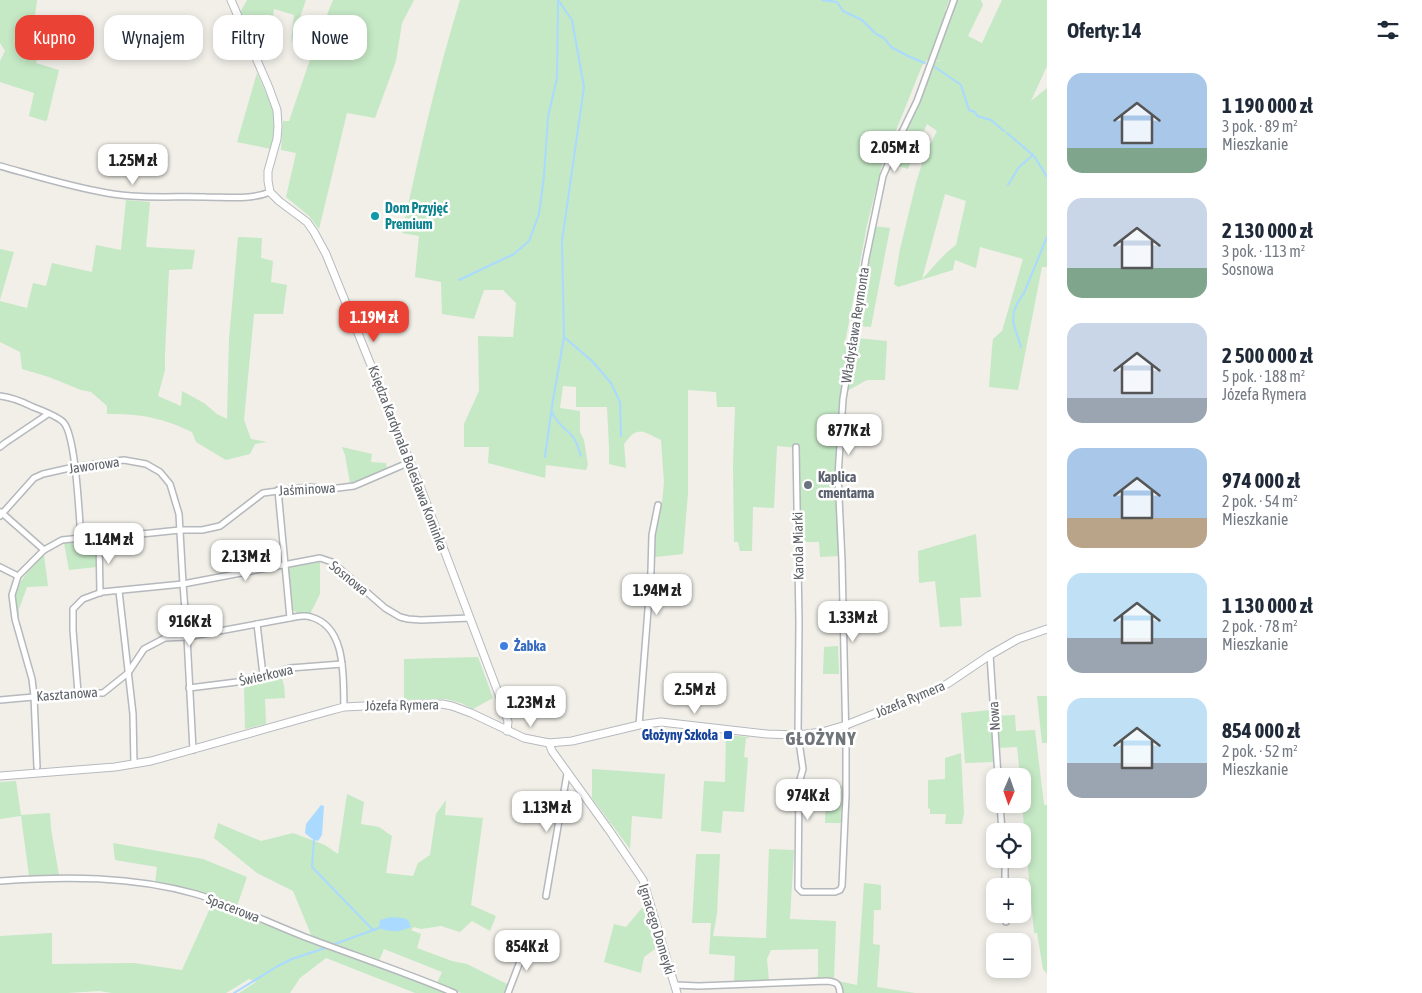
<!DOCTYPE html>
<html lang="pl">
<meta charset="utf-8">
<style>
body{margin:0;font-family:"Asap Condensed",sans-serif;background:#f6f6f7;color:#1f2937;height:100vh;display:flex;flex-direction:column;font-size:19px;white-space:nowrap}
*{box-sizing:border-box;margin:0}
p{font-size:16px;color:#747a83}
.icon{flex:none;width:28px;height:28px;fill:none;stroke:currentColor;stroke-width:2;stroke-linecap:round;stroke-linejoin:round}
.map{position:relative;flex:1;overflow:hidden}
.details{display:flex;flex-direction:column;background:#fff;width:375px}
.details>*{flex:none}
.top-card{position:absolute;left:15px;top:15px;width:475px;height:45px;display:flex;gap:10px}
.needle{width:32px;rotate:182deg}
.controls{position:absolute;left:986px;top:768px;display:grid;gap:10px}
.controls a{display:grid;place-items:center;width:45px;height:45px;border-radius:10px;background:#fff;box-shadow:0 2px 8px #0003;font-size:25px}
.price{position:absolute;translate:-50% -42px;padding:0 11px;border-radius:10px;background:#fff;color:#222;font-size:16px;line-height:32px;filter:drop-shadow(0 1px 2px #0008)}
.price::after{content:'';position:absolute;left:50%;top:30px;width:15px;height:11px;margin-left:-8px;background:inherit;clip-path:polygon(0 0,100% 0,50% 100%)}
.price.current{background:#ea4335;color:#fff}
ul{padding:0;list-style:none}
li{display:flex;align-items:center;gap:15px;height:125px;padding:0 20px}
li span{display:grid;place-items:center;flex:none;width:140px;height:100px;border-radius:15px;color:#555}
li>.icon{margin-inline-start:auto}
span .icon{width:60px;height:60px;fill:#fffc;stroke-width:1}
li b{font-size:21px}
h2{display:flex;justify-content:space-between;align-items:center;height:60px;padding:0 20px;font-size:21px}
.tag{padding:0 18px;border-radius:15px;background:#fff;box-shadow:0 2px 8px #0003;font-size:18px;line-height:45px}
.tag.current{background:#ea4335;color:#fff}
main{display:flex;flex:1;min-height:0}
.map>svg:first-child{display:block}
.green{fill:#c5e8c5;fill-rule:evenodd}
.water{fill:#aadaff}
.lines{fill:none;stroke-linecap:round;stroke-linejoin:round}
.stream{stroke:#aadaff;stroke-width:2}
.street-casing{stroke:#b5b8bc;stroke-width:8}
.secondary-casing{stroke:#b6babf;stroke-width:9}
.street{stroke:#fff;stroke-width:5}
.secondary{stroke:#fff;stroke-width:7}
.culture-dot{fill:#0f9aa8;stroke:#fff;stroke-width:2}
.worship-dot{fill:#6b7280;stroke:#fff;stroke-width:2}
.shop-dot{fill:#3f7fe0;stroke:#fff;stroke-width:2}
.transit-dot{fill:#1a4fb4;stroke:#fff;stroke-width:2}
.labels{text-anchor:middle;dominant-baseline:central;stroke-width:5;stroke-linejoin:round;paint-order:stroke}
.culture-label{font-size:14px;font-weight:bold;fill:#0d838f;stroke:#fff;text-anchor:start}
.street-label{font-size:14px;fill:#5f6368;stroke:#fff}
.worship-label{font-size:14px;font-weight:bold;fill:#5b616d;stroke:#fff;text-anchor:start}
.shop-label{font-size:14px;font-weight:bold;fill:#366cbe;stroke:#fff;text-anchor:start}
.transit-label{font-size:14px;font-weight:bold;fill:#164399;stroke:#fff;text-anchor:end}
.district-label{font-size:19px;font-weight:bold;letter-spacing:1px;fill:#70757a;stroke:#fff}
</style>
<main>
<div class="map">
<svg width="1047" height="993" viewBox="0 0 1047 993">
<rect width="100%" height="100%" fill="#f1efe8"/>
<g class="green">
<polygon points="0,0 37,0 33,31 37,50 40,51 36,63 59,70 47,120 45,121 29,116 34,93 0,82 0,61 5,51 0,43"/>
<path d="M247,0h59l-15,43 3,-28 -20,-6c-3,23 -5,28 -19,46l-17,-39z"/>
<polygon points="333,0 414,0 402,23 396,61 375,118 347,113 319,229 309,216 286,197 296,153 281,150 283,121 289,121 315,45"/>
<path d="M460,0h489l-4,11 6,-1 5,-10h25l2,5 -15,31 14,7 20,-43h45v66l-16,35 16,-13v179h-5l-24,123 -29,-3 3,-39 1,-9 9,-8 21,-72 -43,-12 -4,21 -21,-8 -2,10 -55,17 -4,-3 6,-35 16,-66 8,-26 13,-26 -10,-7 -19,45 -16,-5 14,-35 6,-11 8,-20 11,-37 14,-1h-18l-5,6 -40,99 -15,60 -22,118 2,10 -8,52 -3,70 3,81 -19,1 -1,-15h-20v-94l-22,-2 -3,62 -21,-1 -1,44h-12l-2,-9h-4l-1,-78 2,-57h-18l-1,-15 -28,-2v103l-5,61 -28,3 -1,-25 8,-30 2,-19 -3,-43c-19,-9 -23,-15 -37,4l2,24 -17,-4v-17l-2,-40h-31v-20l-13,-1 -3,22 20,3v21l4,8 4,25 -2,5 -40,-5 -1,13 -57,-15 1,-16h-25v-23l15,-33 -1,-55 35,1 3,-34 -13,-13h-19l-10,29 -32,-5 -1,-32 -26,-5 4,-41 -17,-3c17,-78 34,-156 58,-233zM945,194l21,7 -10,44c-13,9 -23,23 -34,34z"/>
<polygon points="257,73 272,106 276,128 271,149 237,142"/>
<path d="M126,200l24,2 -4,45 49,3 -3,19 -23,1 -4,84v16l-7,26 23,10 1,-15 22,12 13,11 10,5 2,-80 9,-102 24,1 -1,20 12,3 -2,21 16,3 -4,29h-29l-10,106 7,19 16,3 -12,2 -5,10 -24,6 -30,-18 -4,-10c-28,-14 -54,-19 -85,-18v-8l-16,-14 -10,-2 -32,-13 -27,-8 -2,-17 -20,-10v-41l27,7 6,-25 13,3 6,-23 40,9 4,-27 25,5z"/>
<polygon points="874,226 890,228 871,327 856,326"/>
<polygon points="0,249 14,252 0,300"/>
<polygon points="856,338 887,341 885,380 867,380 847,391"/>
<polygon points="342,447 372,454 371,462 386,463 387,469 358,481 350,483 345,455"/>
<polygon points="976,534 981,597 960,598 962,626 940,627 935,581 919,583 918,551"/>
<polygon points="96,540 97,567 69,570 64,543"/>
<path d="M44,555l4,31 -21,1 -8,22v18c-1,-10 -4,-22 -3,-32 3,-17 17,-28 28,-40z"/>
<polygon points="320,562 320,594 310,614 298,614 292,609 288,571 290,567 298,564"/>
<polygon points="838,646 839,674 823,674 824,647"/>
<polygon points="478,657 493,698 473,709 461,703 446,699 404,700 404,659"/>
<polygon points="281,674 284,686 285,698 265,699 266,724 245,729 244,684"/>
<polygon points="1037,696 1047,696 1047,743 1042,743"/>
<polygon points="990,710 994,752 993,754 993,762 965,763 961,713"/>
<polygon points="1015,715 1016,731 1035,730 1044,805 1047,805 1047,974 1043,969 1037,933 1034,933 1022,804 1022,776 1020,776 1017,747 998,748 995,716"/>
<polygon points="726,735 749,737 749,738 746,738 744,757 748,758 744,812 723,811 721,833 701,831 704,781 725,782"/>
<polygon points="961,753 964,813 962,824 945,824 946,814 930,814 930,809 928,808 928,780 945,779 945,758"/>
<polygon points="592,769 665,774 662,819 632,816 630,849 592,798"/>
<polygon points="16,781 21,815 50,813 51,829 59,875 29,876 21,816 0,819 0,782"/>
<polygon points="826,785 842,786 841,823 825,823"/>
<polygon points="347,794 364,802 361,824 379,827 392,836 386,873 413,876 418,863 430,855 436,814 446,800 445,815 483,818 471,905 496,916 490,931 472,921 460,932 441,926 421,929 414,927 411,930 421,934 417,948 452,961 467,964 509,985 505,993 461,993 437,983 442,972 384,949 379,961 312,937 293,891 257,873 214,838 218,823 261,841 293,833 325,845 338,854"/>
<polygon points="113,843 203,859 247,877 237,906 201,893 155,883 157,867 115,860"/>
<polygon points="769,849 794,850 790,919 836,921 834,979 811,978 817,977 818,974 818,949 771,950 767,959 769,981 734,983 735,956 709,954 711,923 692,923 696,854 720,854 717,914 713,936 766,938"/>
<polygon points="864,883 881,885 881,910 874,910 873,944 880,945 877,987 915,993 842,993 841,986 838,981 857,985"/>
<polygon points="646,903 659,946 644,957 641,973 604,962 614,924 626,927"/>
<polygon points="212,904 427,984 448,993 415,993 326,958 300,978 290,993 239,993 256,982 249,979 226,993 112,993 99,991 68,993 0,993 0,936 52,933 52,964 134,963 182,970"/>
</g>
<g class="water">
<polygon points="321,805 324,806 322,835 318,841 312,839 305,833 306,824"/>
<path d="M391,917l12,1 5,2 3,7c-13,5 -18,6 -32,1l1,-8z"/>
</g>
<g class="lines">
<g class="stream">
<polyline points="822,0 837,2 843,11 862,20 876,34 884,38 891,47 910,57 925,63"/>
<polyline points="935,67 961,85 969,110 975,112 977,116 991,120 1004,131"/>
<polyline points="1007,133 1034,156 1047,177"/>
<polyline points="1008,185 1019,167 1033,155"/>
<polyline points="459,280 514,254 529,241 539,214 544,176 548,117 557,78 558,2"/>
<polyline points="564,337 592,361 611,383 620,402 621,436"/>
<polyline points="1021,347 1013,322 1014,311 1018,302 1024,293 1047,237"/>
<path d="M552,412c4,11 14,17 21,25 4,5 6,13 8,19"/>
<polyline points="545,457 552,406 564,337 562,241 584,87 572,20 558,0"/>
<polyline points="314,840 312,867 373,930"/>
<polyline points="332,945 379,928"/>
<polyline points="234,993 278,966 292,959 328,947"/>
</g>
<g class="street-casing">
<g id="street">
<path d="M0,166c36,10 71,21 107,27 32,6 67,3 99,4 21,0 45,3 64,-5"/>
<path d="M0,396c11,1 23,6 33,11 8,3 26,10 31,16 12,15 15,92 17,115"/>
<polyline points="0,447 5,443 48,414"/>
<polyline points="796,447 799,622 798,735 803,769 799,783 798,888 802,892 835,892 840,890 842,886 846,795 846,745 842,561 838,476 843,399 866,258 883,176 902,132 917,101 954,0"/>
<polyline points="278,490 290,618"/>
<polyline points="1,512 44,550"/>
<polyline points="0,516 34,478 43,474 74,467 124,460 146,464 160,472 170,484 179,514 183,584 187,637 193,750"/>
<polyline points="99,538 100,593"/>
<polyline points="0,567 18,576"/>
<polyline points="119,591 133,714 134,764"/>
<polyline points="257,624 263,675"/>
<polyline points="990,655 998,776"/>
<polyline points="189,688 245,681 290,668 342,664"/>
<polyline points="78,693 73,630 73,609 83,599 102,592 183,584 320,558 332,562 385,608 400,617 408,619 421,620 470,618"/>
<path d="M0,700l78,-7h25l25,-20 16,-24 21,-11 22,-1 108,-20c5,-1 11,-2 16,0 36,10 32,61 33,90"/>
<polyline points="639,725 651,571 652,535 658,505"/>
<polyline points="37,767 34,696 32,679 15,619 12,595 18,576 44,550 62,540 81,538 102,538 180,530 202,530 220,526 263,493 308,487 330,489 354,486 410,462"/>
<polyline points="1000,804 1002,831"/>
<path d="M0,881c65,-5 132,-5 196,13 37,11 73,29 109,43 50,19 100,35 149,56"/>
<polyline points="1005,886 1005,859"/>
<polyline points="546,896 567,774"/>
<polyline points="1006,914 1006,922"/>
<path d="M675,985l24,1 128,-5c9,1 12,2 13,12"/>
<polyline points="508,993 527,943"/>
</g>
</g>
<g class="secondary-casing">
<g id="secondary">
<polyline points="231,0 269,88 277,110 278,126 277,139 268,171 268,181 270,192 279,201 307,222 314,232 326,254 421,489 504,708 508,722 507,731"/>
<polyline points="549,743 552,751 609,830 643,880 677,993"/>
<polyline points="0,776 115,767 151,761 329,711 344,707 384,705 442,704 452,706 471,713 524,738 549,743 572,741 639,725 661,722 767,734 798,735 822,732 846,725 922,695 947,684 990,655 1018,639 1047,629"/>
</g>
</g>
<use href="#street" class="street"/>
<use href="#secondary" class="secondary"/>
</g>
<circle class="culture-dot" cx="375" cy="216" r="5"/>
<circle class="worship-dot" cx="808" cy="485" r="5"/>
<circle class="shop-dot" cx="504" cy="646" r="5"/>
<rect class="transit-dot" x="723" y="730" width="10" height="10" rx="2.5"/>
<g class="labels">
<g class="culture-label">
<text x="385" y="208">Dom Przyjęć<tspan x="385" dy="16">Premium</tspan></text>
</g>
<g class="street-label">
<text transform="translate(855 325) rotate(-81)">Władysława Reymonta</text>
<text transform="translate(408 458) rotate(69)">Księdza Kardynała Bolesława Kominka</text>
<text transform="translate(94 465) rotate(-8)">Jaworowa</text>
<text transform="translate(307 489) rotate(-3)">Jaśminowa</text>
<text transform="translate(798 546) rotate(-91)">Karola Miarki</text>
<text transform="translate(349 578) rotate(39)">Sosnowa</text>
<text transform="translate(266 675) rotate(-13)">Świerkowa</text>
<text transform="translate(67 694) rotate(-4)">Kasztanowa</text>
<text transform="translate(910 699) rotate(-23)">Józefa Rymera</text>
<text transform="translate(402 705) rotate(-1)">Józefa Rymera</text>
<text transform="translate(994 716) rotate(-94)">Nowa</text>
<text transform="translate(233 908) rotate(21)">Spacerowa</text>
<text transform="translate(657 929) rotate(73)">Ignacego Domeyki</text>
</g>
<g class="worship-label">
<text x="818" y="477">Kaplica<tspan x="818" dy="16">cmentarna</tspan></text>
</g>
<g class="shop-label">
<text x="514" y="646">Żabka</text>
</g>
<g class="transit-label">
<text x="718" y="735">Głożyny Szkoła</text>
</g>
<g class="district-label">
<text x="821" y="738">GŁOŻYNY</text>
</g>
</g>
</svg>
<div class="controls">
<a><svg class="needle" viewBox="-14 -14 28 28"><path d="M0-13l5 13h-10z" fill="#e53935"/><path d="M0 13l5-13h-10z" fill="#747a83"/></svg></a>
<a><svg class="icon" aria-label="locate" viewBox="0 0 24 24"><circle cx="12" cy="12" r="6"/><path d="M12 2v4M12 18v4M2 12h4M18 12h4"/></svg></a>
<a>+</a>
<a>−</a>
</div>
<b class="price" style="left:895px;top:173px">2.05M zł</b>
<b class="price" style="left:133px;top:186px">1.25M zł</b>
<b class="price current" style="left:374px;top:343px">1.19M zł</b>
<b class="price" style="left:849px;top:456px">877K zł</b>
<b class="price" style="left:109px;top:565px">1.14M zł</b>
<b class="price" style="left:246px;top:582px">2.13M zł</b>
<b class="price" style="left:657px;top:616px">1.94M zł</b>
<b class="price" style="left:853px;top:643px">1.33M zł</b>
<b class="price" style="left:190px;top:647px">916K zł</b>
<b class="price" style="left:695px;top:715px">2.5M zł</b>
<b class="price" style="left:531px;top:728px">1.23M zł</b>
<b class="price" style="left:808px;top:821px">974K zł</b>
<b class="price" style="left:547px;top:833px">1.13M zł</b>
<b class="price" style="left:527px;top:972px">854K zł</b>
<div class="top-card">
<a class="tag current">Kupno</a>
<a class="tag">Wynajem</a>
<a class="tag">Filtry</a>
<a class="tag">Nowe</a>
</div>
</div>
<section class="details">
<h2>Oferty: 14<svg class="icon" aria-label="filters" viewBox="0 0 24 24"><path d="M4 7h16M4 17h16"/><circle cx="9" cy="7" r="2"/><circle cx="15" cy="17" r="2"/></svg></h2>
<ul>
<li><span style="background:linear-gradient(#a9c7e8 75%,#7fa58c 0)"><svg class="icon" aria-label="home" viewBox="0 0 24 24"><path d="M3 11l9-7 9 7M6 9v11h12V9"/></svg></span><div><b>1 190 000 zł</b><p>3 pok. · 89 m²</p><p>Mieszkanie</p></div></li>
<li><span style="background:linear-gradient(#c9d6e8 70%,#7fa58c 0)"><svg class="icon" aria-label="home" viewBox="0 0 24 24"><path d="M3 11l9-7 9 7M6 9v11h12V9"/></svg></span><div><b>2 130 000 zł</b><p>3 pok. · 113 m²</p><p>Sosnowa</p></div></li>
<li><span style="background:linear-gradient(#c9d6e8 75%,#9aa5b1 0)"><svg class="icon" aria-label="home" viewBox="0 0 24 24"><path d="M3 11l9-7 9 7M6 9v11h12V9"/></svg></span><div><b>2 500 000 zł</b><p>5 pok. · 188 m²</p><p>Józefa Rymera</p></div></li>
<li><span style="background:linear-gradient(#a9c7e8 70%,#b9a48a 0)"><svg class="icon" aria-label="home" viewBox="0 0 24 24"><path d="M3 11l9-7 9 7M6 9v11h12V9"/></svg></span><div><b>974 000 zł</b><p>2 pok. · 54 m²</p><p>Mieszkanie</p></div></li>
<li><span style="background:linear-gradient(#bfe0f5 65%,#9aa5b1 0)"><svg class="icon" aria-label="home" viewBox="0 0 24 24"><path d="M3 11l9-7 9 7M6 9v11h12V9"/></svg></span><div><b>1 130 000 zł</b><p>2 pok. · 78 m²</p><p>Mieszkanie</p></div></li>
<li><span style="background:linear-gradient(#bfe0f5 65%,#9aa5b1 0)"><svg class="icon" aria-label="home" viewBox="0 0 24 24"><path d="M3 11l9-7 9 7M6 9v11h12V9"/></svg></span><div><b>854 000 zł</b><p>2 pok. · 52 m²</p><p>Mieszkanie</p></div></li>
</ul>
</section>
</main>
